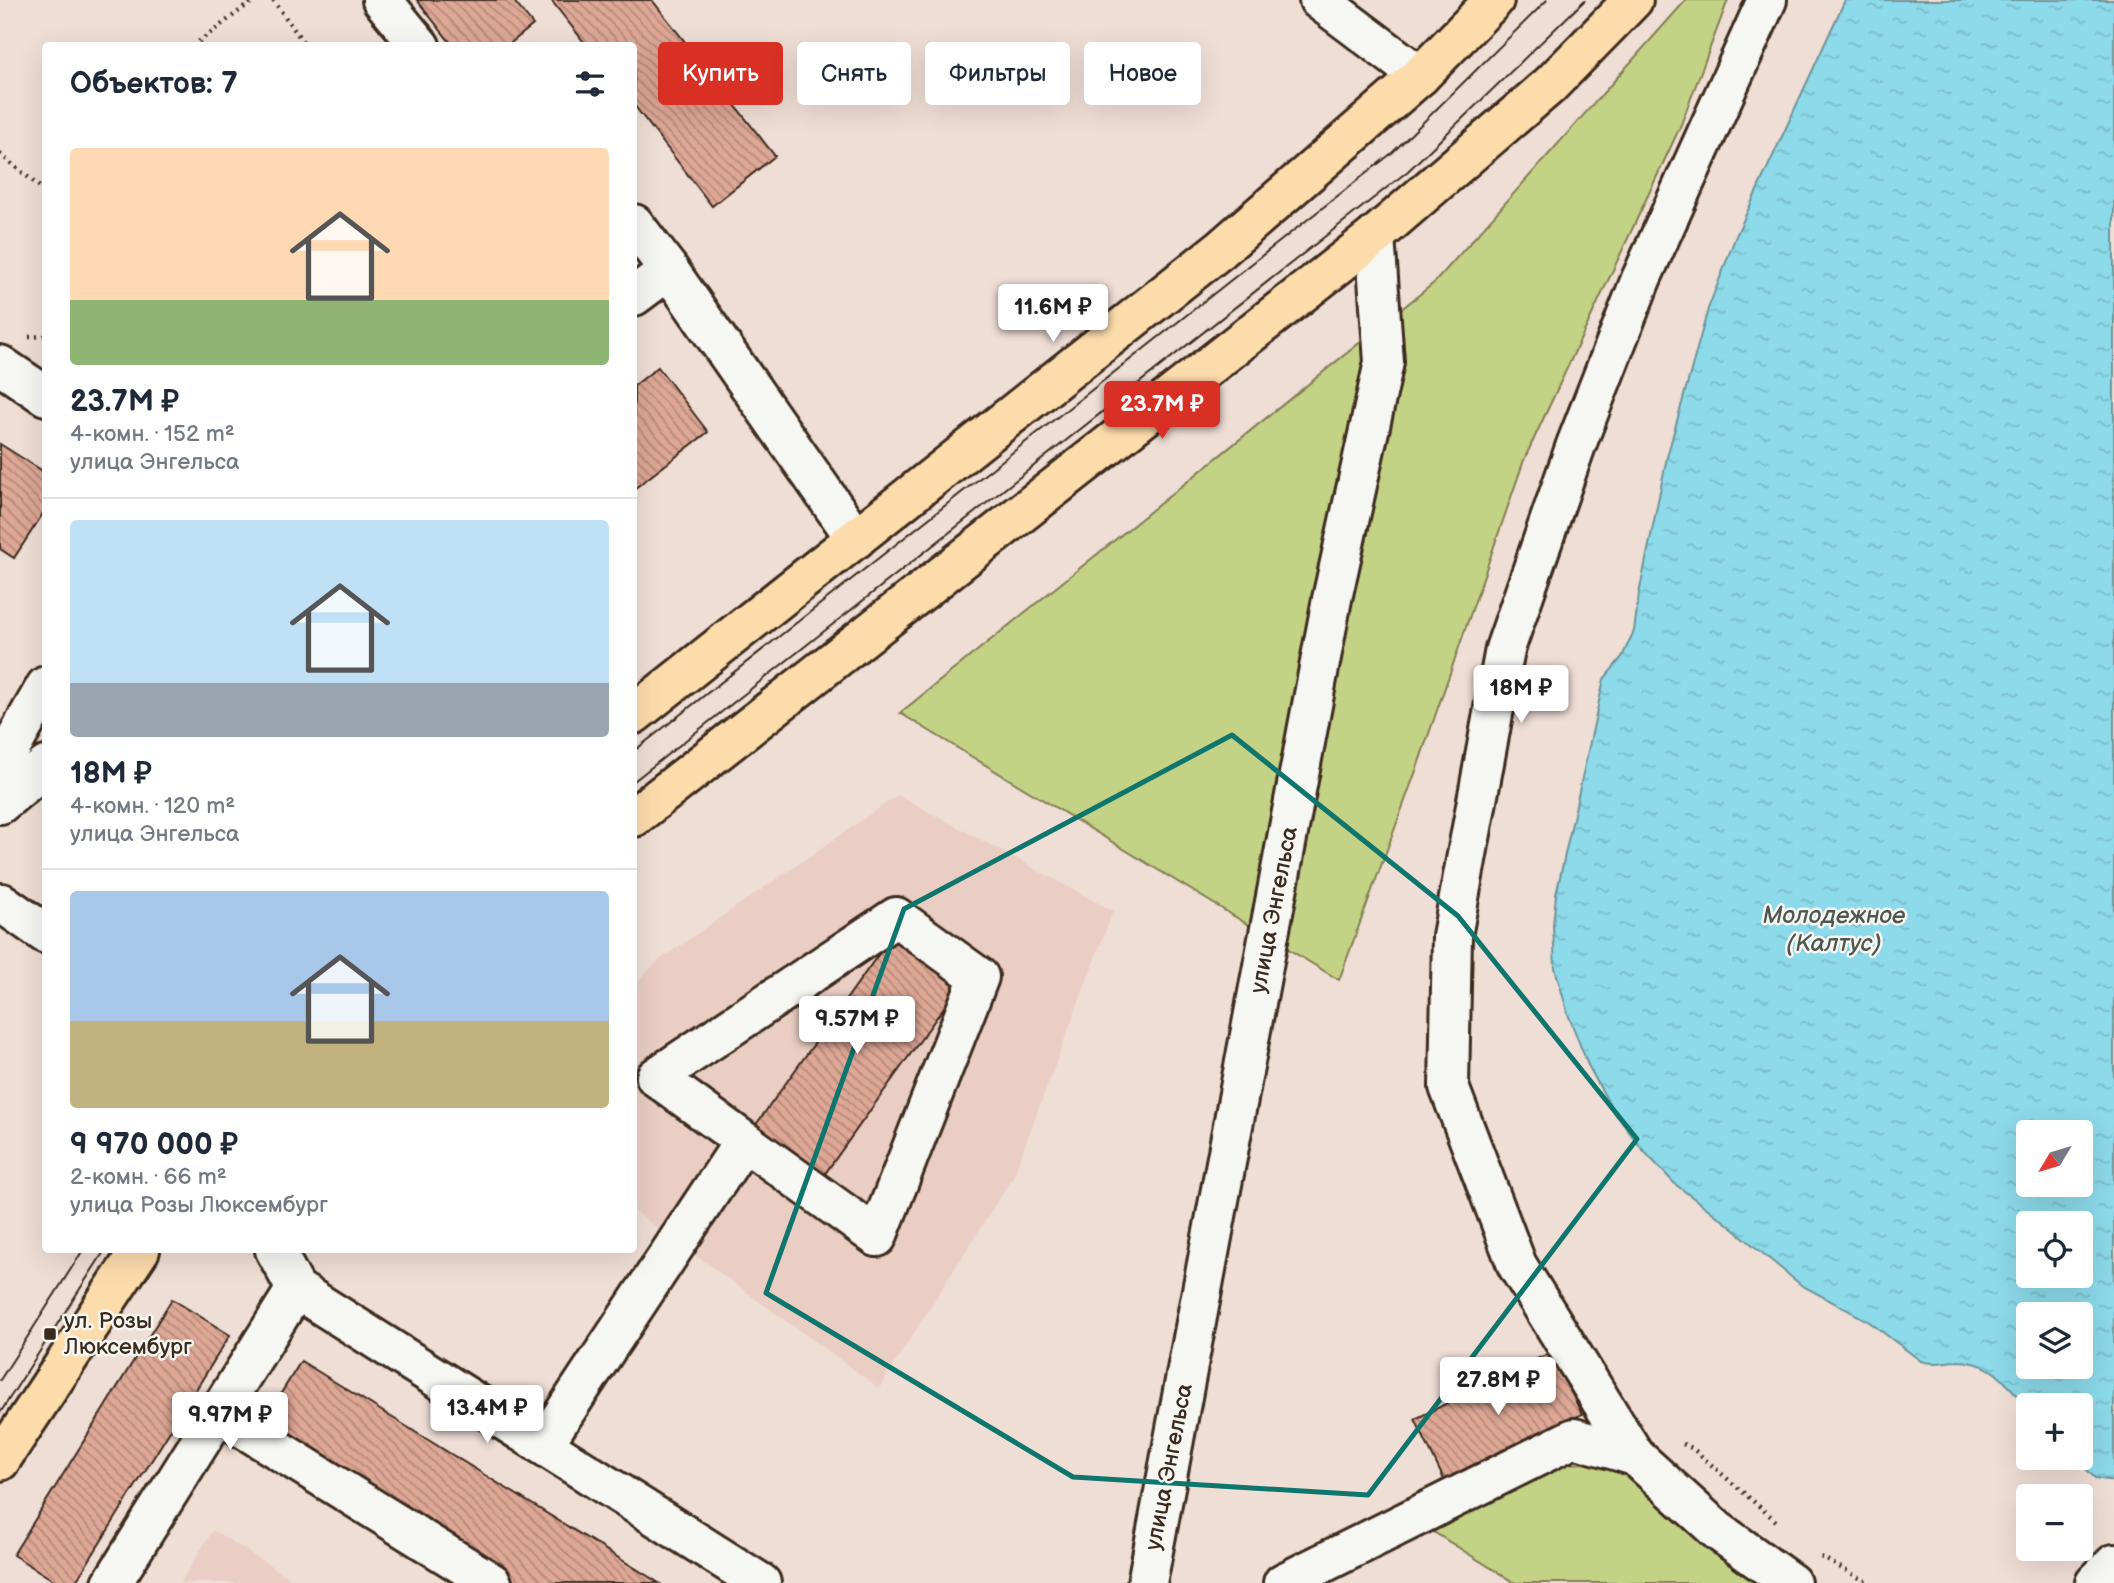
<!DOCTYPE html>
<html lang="ru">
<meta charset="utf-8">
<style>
body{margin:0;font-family:"Balsamiq Sans",sans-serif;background:#f6f6f7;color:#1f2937;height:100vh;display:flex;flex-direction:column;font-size:26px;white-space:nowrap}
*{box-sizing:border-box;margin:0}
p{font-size:23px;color:#747a83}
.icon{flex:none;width:38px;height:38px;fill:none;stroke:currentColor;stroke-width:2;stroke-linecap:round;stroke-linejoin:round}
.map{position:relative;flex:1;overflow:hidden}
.details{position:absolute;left:42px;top:42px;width:595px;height:1211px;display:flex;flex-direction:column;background:#fff;border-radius:7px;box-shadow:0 7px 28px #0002}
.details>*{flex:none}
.top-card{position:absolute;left:658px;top:42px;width:665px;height:63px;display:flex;gap:14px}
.needle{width:46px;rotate:232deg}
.tools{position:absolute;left:2016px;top:1120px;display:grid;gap:14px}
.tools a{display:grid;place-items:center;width:77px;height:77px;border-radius:7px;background:#fff;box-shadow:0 7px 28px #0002;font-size:35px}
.price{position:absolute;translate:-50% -60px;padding:0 16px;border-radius:7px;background:#fff;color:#222;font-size:23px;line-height:46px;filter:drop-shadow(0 2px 4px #0008)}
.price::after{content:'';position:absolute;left:50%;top:42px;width:21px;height:16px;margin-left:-10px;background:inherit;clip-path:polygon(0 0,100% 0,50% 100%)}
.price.current{background:#d93025;color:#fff}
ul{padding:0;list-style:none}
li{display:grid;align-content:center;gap:14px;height:371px;padding:0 28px}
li+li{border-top:2px solid #e0e1e3}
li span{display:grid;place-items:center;height:217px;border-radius:7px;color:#555}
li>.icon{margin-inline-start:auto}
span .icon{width:126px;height:126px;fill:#fffc;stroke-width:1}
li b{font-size:30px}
h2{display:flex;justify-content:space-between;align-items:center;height:84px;padding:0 28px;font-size:30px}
.pill{padding:0 24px;border-radius:7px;background:#fff;box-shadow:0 7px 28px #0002;font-size:24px;line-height:63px}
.pill.current{background:#d93025;color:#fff}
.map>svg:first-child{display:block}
.built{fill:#eacec3}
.green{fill:#c4d286;stroke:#807e52;stroke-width:2}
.water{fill:url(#water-ripples);stroke:#6c9498;stroke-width:2;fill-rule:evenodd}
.building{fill:url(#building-back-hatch);stroke:#3b2a1e;stroke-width:2}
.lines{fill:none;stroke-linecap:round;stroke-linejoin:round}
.minor-casing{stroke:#3b2a1e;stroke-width:44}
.major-casing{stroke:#3b2a1e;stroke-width:44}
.path{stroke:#3b2a1e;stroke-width:4.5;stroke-dasharray:2 5;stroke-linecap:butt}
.minor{stroke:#f6f6f2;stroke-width:38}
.major{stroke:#fddcac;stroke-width:38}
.tram{stroke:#3b2a1e;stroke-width:2}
.marked{fill:none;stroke:#0f766e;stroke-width:5;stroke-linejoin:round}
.poi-dot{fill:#3b2a1e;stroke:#f6f6f2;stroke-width:2.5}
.labels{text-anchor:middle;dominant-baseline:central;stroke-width:5;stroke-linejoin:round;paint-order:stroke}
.street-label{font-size:23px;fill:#3b2a1e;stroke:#f6f6f2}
.poi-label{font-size:23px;fill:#3b2a1e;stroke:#f6f6f2;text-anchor:start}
.water-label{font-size:24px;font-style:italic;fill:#4f5651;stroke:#f6f6f2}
</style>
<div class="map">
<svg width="2114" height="1583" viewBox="0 0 2114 1583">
<defs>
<pattern id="water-ripples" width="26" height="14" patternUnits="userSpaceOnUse" patternTransform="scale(1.75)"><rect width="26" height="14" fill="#8cdaea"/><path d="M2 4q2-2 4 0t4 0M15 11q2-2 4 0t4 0" fill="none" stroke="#7abbc8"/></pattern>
<pattern id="building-back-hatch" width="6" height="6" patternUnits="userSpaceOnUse" patternTransform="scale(1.75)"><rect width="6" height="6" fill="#dea796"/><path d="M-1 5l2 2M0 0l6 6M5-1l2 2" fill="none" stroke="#b5887a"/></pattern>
</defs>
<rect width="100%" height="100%" fill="#efded6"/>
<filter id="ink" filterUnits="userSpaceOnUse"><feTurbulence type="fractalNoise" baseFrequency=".0143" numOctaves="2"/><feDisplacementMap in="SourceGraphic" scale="14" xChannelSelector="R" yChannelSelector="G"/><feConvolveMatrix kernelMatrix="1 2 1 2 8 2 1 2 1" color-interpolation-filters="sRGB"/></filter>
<g filter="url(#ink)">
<g class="built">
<polygon points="898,795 1113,911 1013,1177 879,1388 634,1211 634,985 659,960"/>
<polygon points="213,1530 298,1583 180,1583"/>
</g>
<g class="green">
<polygon points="1686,0 1728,0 1680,127 1524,460 1417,768 1339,980 900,713 1435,282"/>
<polygon points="1641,1461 1783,1583 1515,1583 1429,1529 1564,1464"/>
</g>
<path class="water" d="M1845,0h269v1481l-19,-3 -20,-20h6v-53l-53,2c-25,-26 -34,-46 -73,-46 -12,1 -23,4 -34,0l-53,-40 -67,-36 -76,-63 -50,-38 -33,-35 -30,-40 -24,-44 -20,-51 -13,-46 -2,-43 3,-30 48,-216 18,-22 12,-26 5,-37 28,-137 41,-148 28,-73zM2028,1132h53v53h-53zM2028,1223h53v53h-53zM2028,1314h53v53h-53z"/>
<g class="building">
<polygon points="417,0 513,0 533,25 507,46 453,46"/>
<polygon points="551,0 652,0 775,156 712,206 634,105 634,46 587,46"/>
<polygon points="658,367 708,432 634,489 634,386"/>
<polygon points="0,444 46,473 46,509 14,558 0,549"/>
<polygon points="891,937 959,986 824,1175 755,1126"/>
<polygon points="172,1299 230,1335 75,1583 58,1583 13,1555"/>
<polygon points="1551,1352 1582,1414 1445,1482 1415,1419"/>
<polygon points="301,1361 659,1583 518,1583 262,1424"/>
</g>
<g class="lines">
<g class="minor-casing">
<g id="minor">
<polyline points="382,0 420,46"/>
<polyline points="1319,0 1420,76"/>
<polyline points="634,224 669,270"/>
<polyline points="634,296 669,270 856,539"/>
<polyline points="0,365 46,396"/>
<polyline points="0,767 46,686"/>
<polyline points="0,804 46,766"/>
<polyline points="0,906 2,903 46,934"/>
<polyline points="275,1250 296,1289 761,1583"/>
<polyline points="219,1413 492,1583"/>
<polyline points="543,1445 744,1141 656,1077 896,917 979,977 877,1237 744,1141"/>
<polyline points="1635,1456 1517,1265 1449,1087 1452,936 1505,649 1576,445 1641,279 1767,0"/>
<polyline points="112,1583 296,1289"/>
<polyline points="1147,1583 1332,599 1384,362 1375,236"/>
<polyline points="1283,1583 1574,1438 1635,1456 1718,1531 1791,1583"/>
<polyline points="2095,1583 2114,1564"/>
</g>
</g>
<g class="major-casing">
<g id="major">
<polyline points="634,714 1221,249 1420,76 1494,0"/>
<polyline points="634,817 1375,236 1550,85 1633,0"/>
<polyline points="0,1461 140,1250"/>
</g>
</g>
<g class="path">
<polyline points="273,0 306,46"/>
<polyline points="193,46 254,0"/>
<polyline points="0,154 46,192"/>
<polyline points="29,337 46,336"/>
<polyline points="1683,1444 1692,1448 1776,1521"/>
<polyline points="1821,1557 1869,1583"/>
</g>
<use href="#minor" class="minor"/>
<use href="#major" class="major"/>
<g class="tram">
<polyline points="634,751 1392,153 1547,0"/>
<polyline points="634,781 1408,171 1585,0"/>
<polyline points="0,1380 83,1250"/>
<polyline points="0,1413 105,1250"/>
</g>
</g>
</g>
<path class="marked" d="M1232,735l226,181 179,223 -269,356 -295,-18 -307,-184 138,-384z"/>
<rect class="poi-dot" x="43" y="1327" width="14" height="14" rx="3.5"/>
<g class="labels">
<g class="street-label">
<text transform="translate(1274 910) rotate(-79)">улица Энгельса</text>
<text transform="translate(1169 1467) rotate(-79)">улица Энгельса</text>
</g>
<g class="poi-label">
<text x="64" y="1321">ул. Розы<tspan x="64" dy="26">Люксембург</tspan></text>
</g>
<g class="water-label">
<text x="1834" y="915">Молодежное<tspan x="1834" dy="28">(Калтус)</tspan></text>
</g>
</g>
</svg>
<div class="tools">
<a><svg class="needle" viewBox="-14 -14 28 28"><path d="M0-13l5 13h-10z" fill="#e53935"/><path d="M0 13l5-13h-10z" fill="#747a83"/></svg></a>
<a><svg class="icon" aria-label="locate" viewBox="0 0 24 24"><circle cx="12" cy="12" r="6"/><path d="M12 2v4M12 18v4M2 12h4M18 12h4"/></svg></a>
<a><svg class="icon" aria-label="layers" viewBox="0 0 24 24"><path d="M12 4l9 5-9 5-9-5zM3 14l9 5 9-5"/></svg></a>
<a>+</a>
<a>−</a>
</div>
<b class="price" style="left:1053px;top:344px">11.6M ₽</b>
<b class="price current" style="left:1162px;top:441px">23.7M ₽</b>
<b class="price" style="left:1521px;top:725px">18M ₽</b>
<b class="price" style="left:857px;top:1056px">9.57M ₽</b>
<b class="price" style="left:1498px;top:1417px">27.8M ₽</b>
<b class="price" style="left:487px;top:1445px">13.4M ₽</b>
<b class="price" style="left:230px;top:1452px">9.97M ₽</b>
<div class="top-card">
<a class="pill current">Купить</a>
<a class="pill">Снять</a>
<a class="pill">Фильтры</a>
<a class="pill">Новое</a>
</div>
<section class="details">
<h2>Объектов: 7<svg class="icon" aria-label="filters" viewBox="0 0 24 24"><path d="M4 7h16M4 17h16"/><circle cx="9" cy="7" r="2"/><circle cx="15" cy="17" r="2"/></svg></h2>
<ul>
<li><span style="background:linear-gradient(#ffd9b3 70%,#8fb573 0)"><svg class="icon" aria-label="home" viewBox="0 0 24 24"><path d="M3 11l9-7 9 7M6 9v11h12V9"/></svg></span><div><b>23.7M ₽</b><p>4-комн. · 152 m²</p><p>улица Энгельса</p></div></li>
<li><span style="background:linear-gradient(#bfe0f5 75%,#9aa5b1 0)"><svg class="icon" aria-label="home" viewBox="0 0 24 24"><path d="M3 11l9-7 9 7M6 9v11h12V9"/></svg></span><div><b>18M ₽</b><p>4-комн. · 120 m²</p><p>улица Энгельса</p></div></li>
<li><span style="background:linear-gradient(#a9c7e8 60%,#c2b280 0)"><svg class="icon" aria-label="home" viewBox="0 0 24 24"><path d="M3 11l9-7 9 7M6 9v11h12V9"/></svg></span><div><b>9 970 000 ₽</b><p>2-комн. · 66 m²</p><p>улица Розы Люксембург</p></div></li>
</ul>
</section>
</div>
